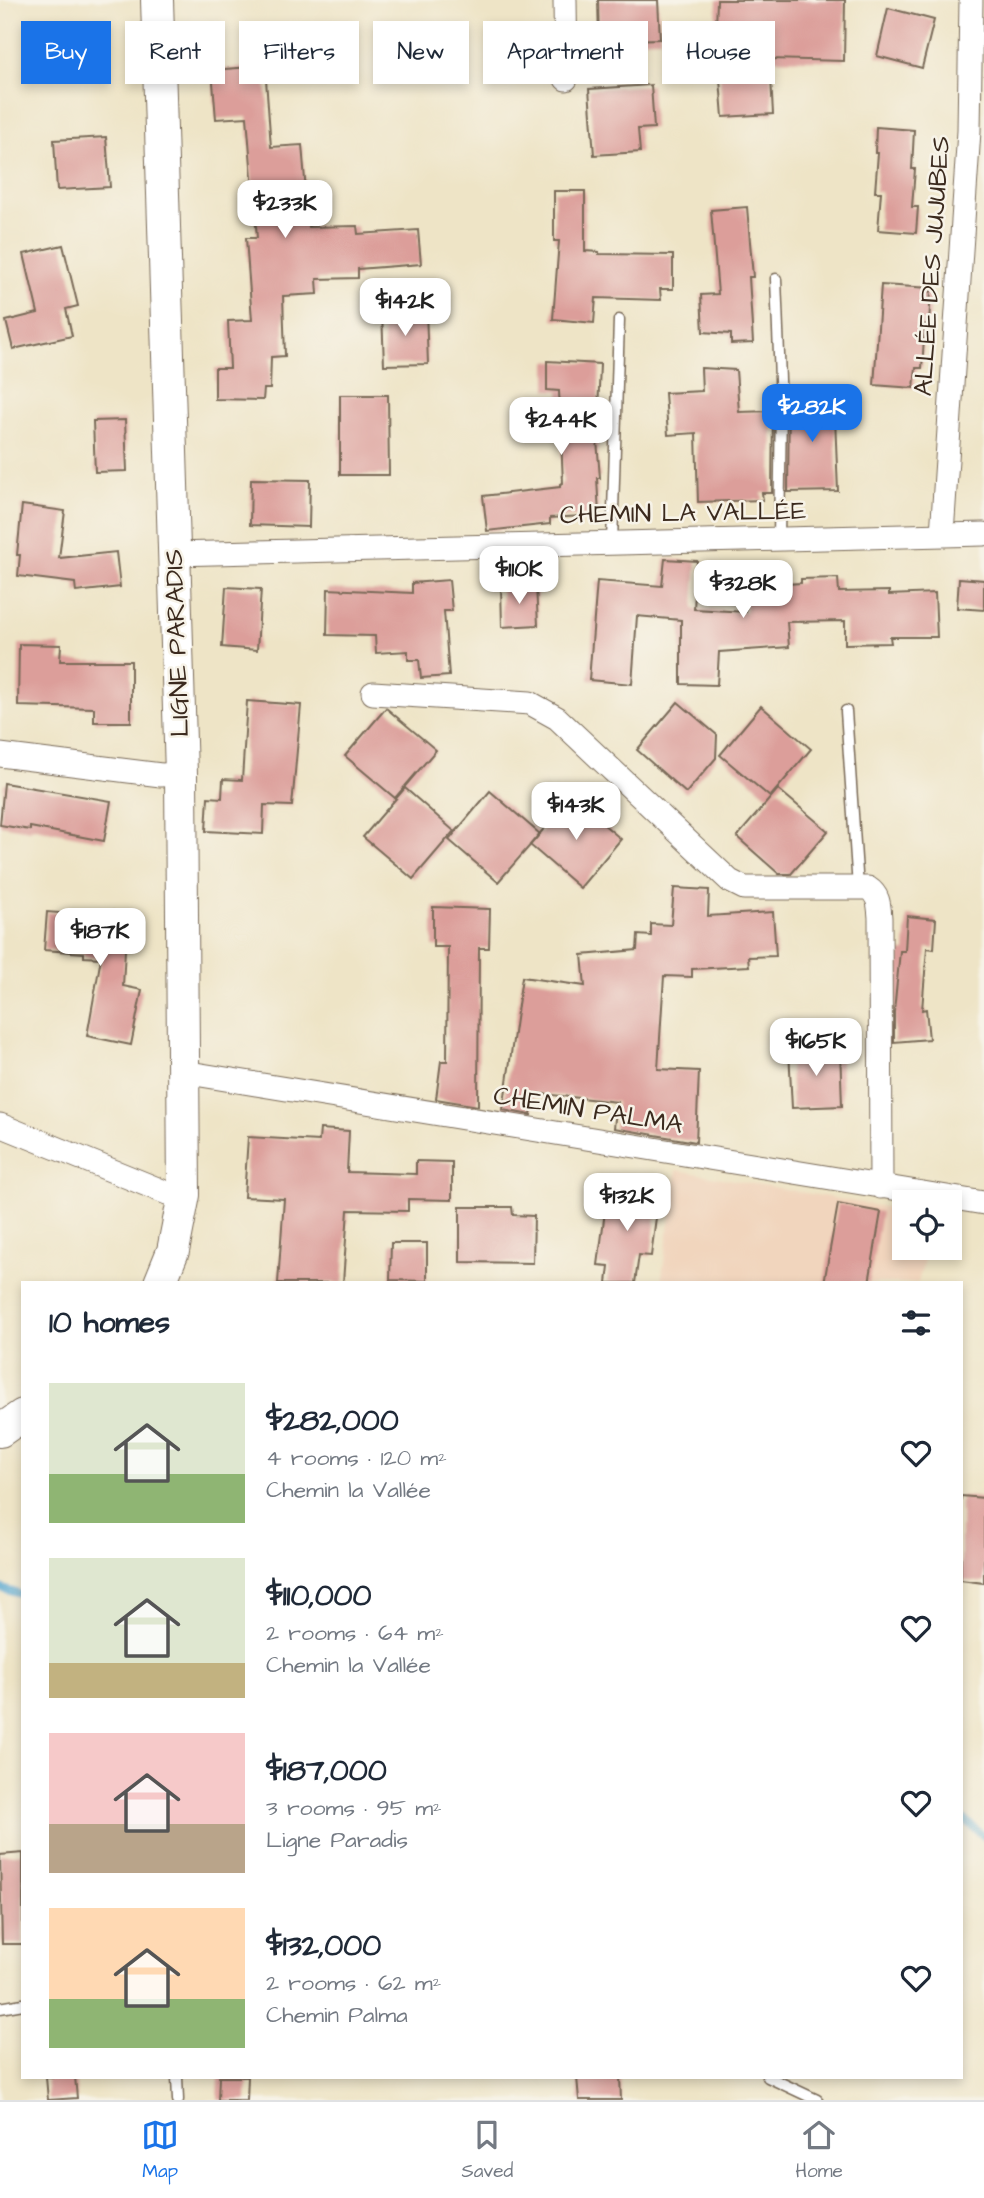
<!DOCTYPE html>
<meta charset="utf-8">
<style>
body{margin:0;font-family:"Architects Daughter",sans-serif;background:#f2f2f3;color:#1f2937;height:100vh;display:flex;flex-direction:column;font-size:26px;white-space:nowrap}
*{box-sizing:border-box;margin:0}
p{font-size:23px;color:#747a83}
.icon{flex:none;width:38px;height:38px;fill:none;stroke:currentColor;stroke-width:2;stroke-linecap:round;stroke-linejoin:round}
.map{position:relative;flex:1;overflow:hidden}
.side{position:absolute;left:21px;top:1281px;width:942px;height:798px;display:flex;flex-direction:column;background:#fff;border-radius:0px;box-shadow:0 4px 10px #0003}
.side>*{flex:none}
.guide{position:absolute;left:21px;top:21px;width:943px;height:63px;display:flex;gap:14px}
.fabs{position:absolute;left:892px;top:1190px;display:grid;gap:14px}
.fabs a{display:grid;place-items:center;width:70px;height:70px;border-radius:0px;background:#fff;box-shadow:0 4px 10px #0003;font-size:35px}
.price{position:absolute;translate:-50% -60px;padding:0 16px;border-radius:14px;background:#fff;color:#222;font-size:23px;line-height:46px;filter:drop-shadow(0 2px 4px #0008)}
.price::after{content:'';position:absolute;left:50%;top:42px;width:21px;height:16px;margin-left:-10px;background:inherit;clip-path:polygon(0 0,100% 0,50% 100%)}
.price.on{background:#1a73e8;color:#fff}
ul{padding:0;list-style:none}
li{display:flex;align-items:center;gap:21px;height:175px;padding:0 28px}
li span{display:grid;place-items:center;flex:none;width:196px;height:140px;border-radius:0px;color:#555}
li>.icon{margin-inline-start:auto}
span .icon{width:84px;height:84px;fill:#fffc;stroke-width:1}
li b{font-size:30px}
h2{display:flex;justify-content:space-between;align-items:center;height:84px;padding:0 28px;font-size:30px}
.pill{padding:0 24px;border-radius:0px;background:#fff;box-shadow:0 4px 10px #0003;font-size:24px;line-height:63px}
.pill.on{background:#1a73e8;color:#fff}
.tabs{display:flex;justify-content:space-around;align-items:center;height:98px;border-top:2px solid #e0e1e3;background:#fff;font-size:19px;color:#747a83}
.tabs a{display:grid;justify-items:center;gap:4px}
.tabs .on{color:#1a73e8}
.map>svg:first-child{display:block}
.built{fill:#f1d5bd}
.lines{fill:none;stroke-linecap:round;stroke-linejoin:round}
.stream{stroke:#55a6cf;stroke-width:8}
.building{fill:#dc9e9a}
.lane-casing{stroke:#7a6b59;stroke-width:13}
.street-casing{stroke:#7a6b59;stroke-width:25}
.secondary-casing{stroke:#7a6b59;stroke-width:34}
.lane{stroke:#fff;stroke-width:10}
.street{stroke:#fff;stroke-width:23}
.secondary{stroke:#fff;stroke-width:32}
.labels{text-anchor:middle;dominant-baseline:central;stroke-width:5;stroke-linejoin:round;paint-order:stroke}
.street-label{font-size:26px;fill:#3b2a1e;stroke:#f7f3e8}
</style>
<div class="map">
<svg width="984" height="2100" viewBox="0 0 984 2100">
<rect width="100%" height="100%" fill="#f7f3e8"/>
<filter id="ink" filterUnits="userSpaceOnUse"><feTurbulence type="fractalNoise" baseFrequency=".0143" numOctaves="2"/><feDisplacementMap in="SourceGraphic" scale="14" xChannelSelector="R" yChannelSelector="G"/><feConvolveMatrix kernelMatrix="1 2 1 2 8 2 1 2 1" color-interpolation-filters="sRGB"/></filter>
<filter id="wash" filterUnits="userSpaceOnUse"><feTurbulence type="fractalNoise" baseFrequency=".00686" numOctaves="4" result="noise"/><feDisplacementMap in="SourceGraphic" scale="28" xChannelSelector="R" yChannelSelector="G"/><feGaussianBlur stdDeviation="1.57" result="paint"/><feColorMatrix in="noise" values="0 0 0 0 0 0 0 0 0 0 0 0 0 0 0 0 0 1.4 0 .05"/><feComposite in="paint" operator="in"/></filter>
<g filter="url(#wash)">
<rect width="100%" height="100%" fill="#eee4c6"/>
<polygon class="built" points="677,1170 905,1211 905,1248 927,1248 918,1283 661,1283"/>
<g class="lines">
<g class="stream">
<polyline points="0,1588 23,1595"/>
<polyline points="961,1817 984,1836"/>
</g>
</g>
<g id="blocks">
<g class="building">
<polygon points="598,0 658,0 660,39 599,41"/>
<polygon points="717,0 845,0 844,61 770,59 773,114 723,117 716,29"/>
<polygon points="888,8 934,20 922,68 877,56"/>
<polygon points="265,66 271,147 302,145 309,227 357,226 358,234 418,230 421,264 358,269 358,278 317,279 318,294 283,296 285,356 271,357 270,389 264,389 263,400 215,399 215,368 230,368 228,321 252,320 246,238 257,238 247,117 216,119 212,70"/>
<polygon points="651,85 654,128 638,129 640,152 594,155 589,89"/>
<polygon points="876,127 914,130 912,169 915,169 912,207 918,207 916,233 878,230 881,192 875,192 878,153 875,153"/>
<polygon points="106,137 110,187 57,190 54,140"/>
<polygon points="554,191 585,191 585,251 599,252 599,254 673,255 673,289 660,289 661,300 596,298 594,323 553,319 559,241 554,241"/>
<polygon points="747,207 753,277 749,277 753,343 731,344 731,334 703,332 701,295 718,294 711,210"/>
<polygon points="63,245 78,306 66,309 72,336 13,349 6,321 38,313 24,254"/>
<polygon points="881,285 931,288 929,325 925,324 922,368 916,368 914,388 874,385"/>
<polygon points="426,311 428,364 384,365 382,312"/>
<polygon points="547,361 600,364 598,412 600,439 597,440 600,478 597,478 599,515 550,518 550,524 487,531 483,496 560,487 560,484 563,483 559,391 547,390"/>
<polygon points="701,368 736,370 739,412 773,411 772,493 762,493 763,500 698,502 696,433 668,435 665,393 702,391"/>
<polygon points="834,394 838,491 788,492 789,396"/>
<polygon points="340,395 388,395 389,475 340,475"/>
<polygon points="125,420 127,471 95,472 93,421"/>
<polygon points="251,479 310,480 309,527 250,525"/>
<polygon points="22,505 65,511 59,558 116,552 120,587 76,592 75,583 18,576 20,555 17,555"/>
<polygon points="665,559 697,561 694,609 746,612 744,587 801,583 801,579 838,578 839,592 889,591 889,595 935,593 937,637 890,637 891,643 845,644 845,621 787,622 789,647 719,652 717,685 681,684 681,620 637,616 632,684 589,680 597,581 662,586"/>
<polygon points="959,578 984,580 984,610 957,608"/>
<polygon points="449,580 452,611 444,611 449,676 421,678 419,660 408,660 408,651 376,653 375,636 327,635 328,589 412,593 412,583"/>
<polygon points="536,585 538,625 502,627 501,586"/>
<polygon points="226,587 261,589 257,650 222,647"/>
<polygon points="19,644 61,645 60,661 131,661 131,722 94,722 94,708 18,706"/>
<polygon points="247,701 301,705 292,806 264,805 263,834 206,831 208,797 222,798 223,779 242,780"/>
<polygon points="678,702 717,735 716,758 686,793 637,750"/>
<polygon points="761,706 811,749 770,797 720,755"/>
<polygon points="386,708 436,750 395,798 345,756"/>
<polygon points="4,783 111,801 104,841 30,827 30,830 0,825"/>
<polygon points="405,788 454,831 413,879 363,837"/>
<polygon points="778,789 828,831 791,874 779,874 737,837"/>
<polygon points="490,791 540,834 498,882 449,840"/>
<polygon points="571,797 621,839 580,888 530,845"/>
<polygon points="674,888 709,890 708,916 773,912 776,956 748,957 749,966 692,969 692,977 664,976 658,1069 699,1071 696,1142 614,1128 617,1102 534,1093 531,1115 503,1110 522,977 585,986 582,955 637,950 638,935 651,936 651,924 671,925"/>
<polygon points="433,907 490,909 489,948 479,948 478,1106 436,1099 441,1061 447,1061 448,947 433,947"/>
<polygon points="87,909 127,912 123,986 142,990 131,1045 87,1036 101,958 84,957 84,953 44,950 47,912 86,915"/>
<polygon points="907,916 936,919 934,949 927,948 922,1010 926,1009 929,1039 894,1042 894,1012 900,951 905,951"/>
<polygon points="840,1048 842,1106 792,1108 789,1050"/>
<polygon points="320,1129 349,1131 347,1172 416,1174 416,1161 452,1162 452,1200 408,1199 408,1211 348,1210 343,1283 278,1283 284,1199 244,1197 248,1137 319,1141"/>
<polygon points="608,1188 659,1194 651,1256 639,1255 635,1283 607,1283 609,1266 598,1265"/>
<polygon points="838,1204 881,1212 869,1283 824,1283"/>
<polygon points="460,1207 512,1207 513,1215 534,1216 533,1263 460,1262"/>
<polygon points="391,1243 427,1243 427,1281 390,1280"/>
<polygon points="961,1496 984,1498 984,1583 961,1580"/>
<polygon points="23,1853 23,1944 2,1944 0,1855"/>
<polygon points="46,2077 75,2077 77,2098 48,2100"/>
<polygon points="219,2077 248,2077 247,2100 218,2100"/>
<polygon points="577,2077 620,2077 621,2100 579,2100"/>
</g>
</g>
</g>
<g filter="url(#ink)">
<use href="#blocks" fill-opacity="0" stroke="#7a6b59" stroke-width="2"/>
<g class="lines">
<g class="lane-casing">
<g id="lane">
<polyline points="776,279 781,405 779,539"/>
<polyline points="612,543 619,320"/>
<polyline points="846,711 858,888"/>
<polyline points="0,2008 23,2004"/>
<polyline points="177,2077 178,2100"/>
<polyline points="768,2077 817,2100"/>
</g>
</g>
<g class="street-casing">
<g id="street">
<polyline points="565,0 566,79"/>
<polyline points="942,534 969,131 971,0"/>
<polyline points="174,554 984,534"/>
<path d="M373,693l157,10 27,15 173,163 14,7h124c11,7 11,17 12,30l1,269"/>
<polyline points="0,755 161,775 181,774"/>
<polyline points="183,1072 984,1203"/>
<polyline points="0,1125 167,1193 184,1195"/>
</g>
</g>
<g class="secondary-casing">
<g id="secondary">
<polyline points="157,0 181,774 184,1195 173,1251 160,1283"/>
<polyline points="0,1431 23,1415"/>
</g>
</g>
<use href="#lane" class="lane"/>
<use href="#street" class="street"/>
<use href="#secondary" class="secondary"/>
</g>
</g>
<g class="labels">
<g class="street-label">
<text transform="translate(932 266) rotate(-86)">ALLÉE DES JUJUBES</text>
<text transform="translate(683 513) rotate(-1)">CHEMIN LA VALLÉE</text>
<text transform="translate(177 643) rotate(-92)">LIGNE PARADIS</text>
<text transform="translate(588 1110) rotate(9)">CHEMIN PALMA</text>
</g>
</g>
</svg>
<div class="fabs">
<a><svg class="icon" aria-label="locate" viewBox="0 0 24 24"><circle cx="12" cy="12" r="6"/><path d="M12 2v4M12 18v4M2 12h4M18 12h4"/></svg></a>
</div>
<b class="price" style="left:285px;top:240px">$233K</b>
<b class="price" style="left:405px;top:338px">$142K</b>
<b class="price on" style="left:812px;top:444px">$282K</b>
<b class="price" style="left:561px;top:457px">$244K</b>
<b class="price" style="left:519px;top:606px">$110K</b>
<b class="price" style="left:743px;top:620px">$328K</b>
<b class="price" style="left:576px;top:842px">$143K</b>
<b class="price" style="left:100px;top:968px">$187K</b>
<b class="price" style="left:816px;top:1078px">$165K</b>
<b class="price" style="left:627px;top:1233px">$132K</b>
<div class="guide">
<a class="pill on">Buy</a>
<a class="pill">Rent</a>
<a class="pill">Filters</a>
<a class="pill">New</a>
<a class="pill">Apartment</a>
<a class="pill">House</a>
</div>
<section class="side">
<h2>10 homes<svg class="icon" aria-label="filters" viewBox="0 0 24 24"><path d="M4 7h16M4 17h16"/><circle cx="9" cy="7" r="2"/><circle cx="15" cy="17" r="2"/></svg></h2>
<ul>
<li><span style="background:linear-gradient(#dfe7d0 65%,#8fb573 0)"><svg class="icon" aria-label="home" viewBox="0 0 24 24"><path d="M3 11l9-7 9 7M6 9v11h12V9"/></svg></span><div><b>$282,000</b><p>4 rooms · 120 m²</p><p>Chemin la Vallée</p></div><svg class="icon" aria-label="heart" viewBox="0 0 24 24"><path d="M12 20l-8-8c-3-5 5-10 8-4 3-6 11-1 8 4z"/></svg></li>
<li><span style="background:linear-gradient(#dfe7d0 75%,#c2b280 0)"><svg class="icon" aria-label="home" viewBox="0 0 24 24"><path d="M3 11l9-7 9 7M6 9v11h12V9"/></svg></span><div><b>$110,000</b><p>2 rooms · 64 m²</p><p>Chemin la Vallée</p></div><svg class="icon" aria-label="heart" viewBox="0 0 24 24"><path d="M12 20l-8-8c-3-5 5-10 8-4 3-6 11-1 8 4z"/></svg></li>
<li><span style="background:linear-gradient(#f6c9c9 65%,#b9a48a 0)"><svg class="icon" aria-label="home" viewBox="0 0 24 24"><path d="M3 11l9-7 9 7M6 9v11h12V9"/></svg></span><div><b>$187,000</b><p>3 rooms · 95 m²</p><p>Ligne Paradis</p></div><svg class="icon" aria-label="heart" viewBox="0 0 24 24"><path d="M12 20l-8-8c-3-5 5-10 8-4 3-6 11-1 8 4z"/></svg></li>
<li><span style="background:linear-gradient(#ffd9b3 65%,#8fb573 0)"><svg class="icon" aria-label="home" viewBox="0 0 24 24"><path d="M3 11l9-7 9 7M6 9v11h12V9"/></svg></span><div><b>$132,000</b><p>2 rooms · 62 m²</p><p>Chemin Palma</p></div><svg class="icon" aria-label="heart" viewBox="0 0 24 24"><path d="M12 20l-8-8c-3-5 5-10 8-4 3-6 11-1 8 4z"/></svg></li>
</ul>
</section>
</div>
<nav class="tabs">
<a class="on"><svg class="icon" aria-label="map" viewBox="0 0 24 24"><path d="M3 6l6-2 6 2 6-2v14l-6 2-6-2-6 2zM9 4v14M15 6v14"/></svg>Map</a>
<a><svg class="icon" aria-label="saved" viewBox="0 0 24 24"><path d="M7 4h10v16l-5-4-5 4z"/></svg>Saved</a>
<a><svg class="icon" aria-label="home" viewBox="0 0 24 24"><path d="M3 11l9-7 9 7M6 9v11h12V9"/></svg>Home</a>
</nav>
